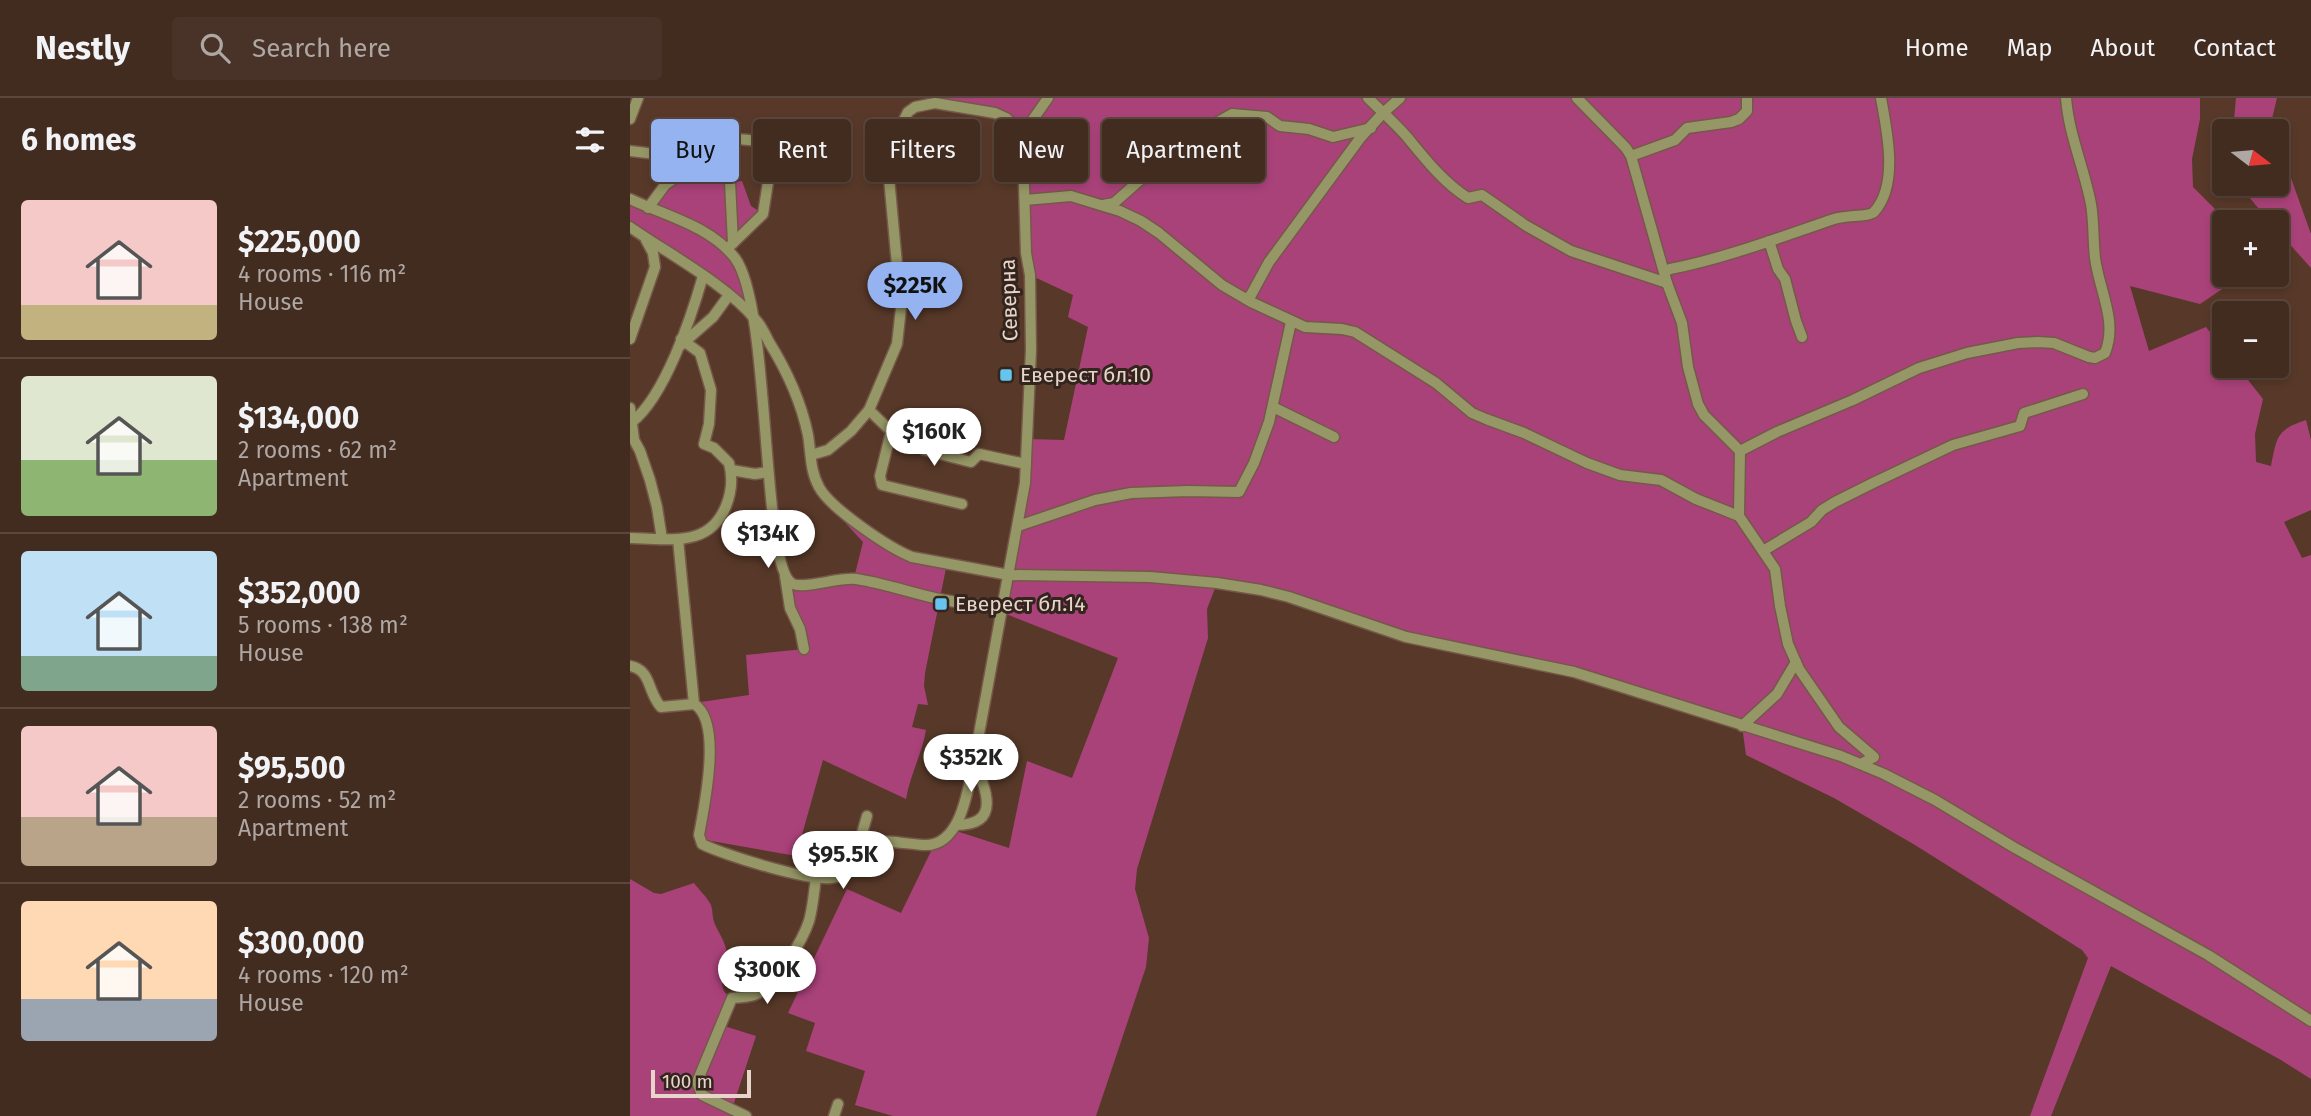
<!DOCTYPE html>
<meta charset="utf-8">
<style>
body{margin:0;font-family:"Fira Sans",sans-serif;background:#493328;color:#f1f3f6;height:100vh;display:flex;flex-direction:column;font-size:26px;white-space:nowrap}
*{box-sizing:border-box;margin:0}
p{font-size:23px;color:#aea7a4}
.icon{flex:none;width:38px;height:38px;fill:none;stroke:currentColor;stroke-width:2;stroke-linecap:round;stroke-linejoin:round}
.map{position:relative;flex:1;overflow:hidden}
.drawer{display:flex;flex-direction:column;background:#422b1f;width:630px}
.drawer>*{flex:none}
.top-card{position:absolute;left:21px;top:21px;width:665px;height:63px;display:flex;gap:14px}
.needle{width:46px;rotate:106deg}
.fabs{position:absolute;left:1582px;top:21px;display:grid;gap:14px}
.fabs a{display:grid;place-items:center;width:77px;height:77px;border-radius:7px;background:#422b1f;box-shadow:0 4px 10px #0003,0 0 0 2px #5a473d;font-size:35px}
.scale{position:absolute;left:21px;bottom:18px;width:100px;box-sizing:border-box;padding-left:7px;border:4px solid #e7d4ca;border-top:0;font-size:19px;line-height:24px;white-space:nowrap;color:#e7d4ca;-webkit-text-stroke:5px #33251d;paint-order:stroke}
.price{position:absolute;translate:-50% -60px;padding:0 16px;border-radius:24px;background:#fff;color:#222;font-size:23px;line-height:46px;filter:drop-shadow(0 2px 4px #0008)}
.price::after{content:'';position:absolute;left:50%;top:42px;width:21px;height:16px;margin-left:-10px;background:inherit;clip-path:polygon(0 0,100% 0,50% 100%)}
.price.on{background:#95b2f1;color:#111}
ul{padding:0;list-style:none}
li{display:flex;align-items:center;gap:21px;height:175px;padding:0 21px}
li+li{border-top:2px solid #5a473d}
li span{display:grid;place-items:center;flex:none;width:196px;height:140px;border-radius:7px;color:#555}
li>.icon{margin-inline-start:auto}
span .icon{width:84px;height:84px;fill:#fffc;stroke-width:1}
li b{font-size:30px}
h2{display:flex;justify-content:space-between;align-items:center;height:84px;padding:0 21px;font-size:30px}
.tag{padding:0 24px;border-radius:7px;background:#422b1f;box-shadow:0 4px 10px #0003,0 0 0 2px #5a473d;font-size:24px;line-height:63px}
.tag.on{background:#95b2f1;color:#111}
header{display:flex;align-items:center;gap:42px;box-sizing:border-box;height:98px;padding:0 35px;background:#422b1f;border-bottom:2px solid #5a473d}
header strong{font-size:33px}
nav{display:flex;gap:38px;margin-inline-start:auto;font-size:24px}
.search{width:490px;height:63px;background:#493328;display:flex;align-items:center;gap:18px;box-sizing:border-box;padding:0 24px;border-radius:7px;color:#aea7a4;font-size:26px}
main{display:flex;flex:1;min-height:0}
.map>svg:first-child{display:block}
.green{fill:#aa427a}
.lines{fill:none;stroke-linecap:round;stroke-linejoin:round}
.minor-casing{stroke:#755849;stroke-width:13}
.minor{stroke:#969766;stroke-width:10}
.poi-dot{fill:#66c4ef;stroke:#33251d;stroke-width:2.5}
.labels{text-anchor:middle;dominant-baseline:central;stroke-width:6;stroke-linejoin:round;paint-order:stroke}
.street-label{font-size:21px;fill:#e7d4ca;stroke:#33251d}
.poi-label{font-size:21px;fill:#e7d4ca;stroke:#33251d;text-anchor:start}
</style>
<header>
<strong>Nestly</strong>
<div class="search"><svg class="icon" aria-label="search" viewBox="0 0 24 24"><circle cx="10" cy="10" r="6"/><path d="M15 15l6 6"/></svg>Search here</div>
<nav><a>Home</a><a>Map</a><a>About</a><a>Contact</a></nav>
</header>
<main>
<section class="drawer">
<h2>6 homes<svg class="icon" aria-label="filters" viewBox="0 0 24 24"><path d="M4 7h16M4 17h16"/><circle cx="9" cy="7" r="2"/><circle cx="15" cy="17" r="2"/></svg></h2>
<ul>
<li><span style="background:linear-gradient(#f6c9c9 75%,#c2b280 0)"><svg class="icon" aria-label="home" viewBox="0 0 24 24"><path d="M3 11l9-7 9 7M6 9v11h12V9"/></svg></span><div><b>$225,000</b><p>4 rooms · 116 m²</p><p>House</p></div></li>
<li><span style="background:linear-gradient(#dfe7d0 60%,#8fb573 0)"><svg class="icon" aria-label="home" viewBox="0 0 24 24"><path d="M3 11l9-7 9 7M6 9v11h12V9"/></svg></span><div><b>$134,000</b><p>2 rooms · 62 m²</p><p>Apartment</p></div></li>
<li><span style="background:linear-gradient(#bfe0f5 75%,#7fa58c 0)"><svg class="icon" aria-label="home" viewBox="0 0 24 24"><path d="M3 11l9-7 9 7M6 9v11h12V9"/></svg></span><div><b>$352,000</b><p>5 rooms · 138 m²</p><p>House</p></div></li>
<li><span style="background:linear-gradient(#f6c9c9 65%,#b9a48a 0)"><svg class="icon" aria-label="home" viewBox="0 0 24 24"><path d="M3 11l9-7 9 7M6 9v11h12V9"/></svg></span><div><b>$95,500</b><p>2 rooms · 52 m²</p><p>Apartment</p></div></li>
<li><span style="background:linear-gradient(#ffd9b3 70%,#9aa5b1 0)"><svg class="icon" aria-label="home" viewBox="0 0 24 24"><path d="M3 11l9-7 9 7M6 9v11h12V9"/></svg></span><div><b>$300,000</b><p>4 rooms · 120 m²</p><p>House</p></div></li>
</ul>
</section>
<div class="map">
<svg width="1681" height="1018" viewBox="0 0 1681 1018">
<rect width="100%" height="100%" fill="#583929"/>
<g class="green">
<path d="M298,0h1272v21l-8,40 1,28 27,27 5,8 -1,53h19l-43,29 -70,-18 19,65 57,-24 18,23v16h13l26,33 -8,35 1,28 15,4c6,-29 5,-36 35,-46l5,20v70l-27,12 18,36 9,-3v524l-30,-19 -170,-94 -60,150h-21l58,-158 -6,-8 -167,-105 -81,-47 -88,-43 -4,-29 -139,-46 -139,-30 -120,-35 -127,-32 -10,26 1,29 -71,231 -2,20 14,49 -3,29 -50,149h-203l-38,-11 10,-34 -59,-20 9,-28 -27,-10 59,-124 54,24 34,-70 18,-13 56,18 18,-87 45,17 46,-120 -117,-46 8,-37 18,-136 37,1 24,-113 -20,-10 5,-22 -43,-20 -11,-139 -13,-18 -83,-14z"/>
<polygon points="1606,0 1647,0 1641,25 1644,33 1603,33"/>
<polygon points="1647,41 1681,136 1681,170 1647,132 1647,124 1640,124 1608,86 1647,86"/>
<polygon points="59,74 100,84 112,83 121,108 133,116 97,151 125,221 0,129 0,101 18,110 35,87"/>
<path d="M212,413l58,41 47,11 -22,110 -1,13 4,19 -10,-1 -6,23 14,3c-4,24 -16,45 -20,69l-83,-39 -27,96 -96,-17 9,-109 -8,-28 48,-7 -3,-40 58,-6 -9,-31 -4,-35 63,-5 9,-36 -24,-26z"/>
<path d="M0,781l24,14 7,1 33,-11c5,7 13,14 17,22 2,6 1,11 3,17 4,10 11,19 13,31 2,17 -15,34 5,45l-11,27 35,11 -24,73 14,7h-116z"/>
</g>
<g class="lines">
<g class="minor-casing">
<g id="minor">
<path d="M738,0c13,13 28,26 40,40 18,22 36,45 60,60l14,-3 43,30 46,26 96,32"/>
<polyline points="947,0 996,50 1001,58 1037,185 1052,225 1058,269 1068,306 1074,317 1110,353 1109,418 1145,471 1150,508 1158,546 1169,571 1209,629 1244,659 1231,666"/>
<polyline points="0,21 8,0"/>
<polyline points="390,40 418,0"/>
<polyline points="0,53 26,56 48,43 73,38 130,43"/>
<polyline points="1001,58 1045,42 1057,30 1101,24 1109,21 1117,13 1117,0"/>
<path d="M0,101c36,17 80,27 105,59 37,50 25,311 58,326 12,5 46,-7 63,-5 28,4 55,14 83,20 20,4 42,6 63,9"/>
<polyline points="395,102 441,98 490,113 511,123 529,135 592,187 621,204 675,229 712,231 725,234 806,285 842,315 856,321 894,335 957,365 990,377 1031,382 1066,401 1109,418"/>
<polyline points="473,107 484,105 510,82 531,69 554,43 602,16 637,19 650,28 679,31 703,39 741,30"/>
<polyline points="18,110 35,87 52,75 96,78"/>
<path d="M0,129c37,26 97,58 125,92 6,6 10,15 14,23 18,29 32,59 39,93 3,18 2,36 11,52 11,21 70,61 93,70l97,18 141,2 67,6 44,7 28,7 117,40 168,35 267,84 43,18 51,26 80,48 193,107 103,66"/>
<polyline points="1139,143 1148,171 1155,181 1166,223 1172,239"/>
<polyline points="103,145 100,84 96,78 100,68 103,40"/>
<polyline points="100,148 133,116 139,78"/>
<path d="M1035,174l5,-3c56,-11 111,-32 164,-50 12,-4 35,-2 40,-7 25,-27 13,-81 7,-114"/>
<polyline points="616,201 621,197 639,164 731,39 753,15 770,0"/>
<polyline points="0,241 25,169 23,155 16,142"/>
<polyline points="51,247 83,219 99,197"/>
<polyline points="643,309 704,339"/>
<polyline points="0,310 4,342 10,353 20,382 27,409 32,441"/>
<polyline points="239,312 266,338 291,345 294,352 341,364 349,356 396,366"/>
<path d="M2,324c33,-26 59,-104 71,-146"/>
<polyline points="261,334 250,378 252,387 332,406"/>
<path d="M1110,353l37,-19 76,-32 66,-32 48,-15 51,-10 20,-1 16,1 35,14 6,1 10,-5c13,-32 -6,-63 -10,-95 -2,-18 -1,-37 -4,-54 -7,-36 -22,-69 -25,-106"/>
<polyline points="101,372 125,376 138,374"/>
<polyline points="388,428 465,402 501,395 558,393 609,394 624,365 639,324 661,224"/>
<path d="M0,440c21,0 45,4 65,-2 30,-9 41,-46 34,-73l-15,-15 -10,-4 5,-20 2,-34 -11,-37 -19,-14"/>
<polyline points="48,441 64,606"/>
<polyline points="1133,453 1181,424 1192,412 1205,404 1243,385 1323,347 1390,328 1394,315 1453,296"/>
<polyline points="155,478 160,510 170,531 174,551"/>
<path d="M0,568c22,4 17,26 31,41l33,-3c29,17 10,103 5,131l3,9c19,10 116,41 134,33 15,-7 17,-29 33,-34 17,-4 37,1 54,2 38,3 45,-56 51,-84l51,-278 6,-133 -1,-75 -4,-22 -3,-102 -7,-24 -10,-9 -11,-5 -60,-10 -20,4 -7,5 -10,20 -10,35 13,141 -4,36 -28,66 -18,21 -23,19 -17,5"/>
<polyline points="1112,628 1147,596 1166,564"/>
<path d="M326,727c46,0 30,-36 18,-63"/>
<polyline points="227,753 237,718"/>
<path d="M116,1018l-44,-21 -5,-13 35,-84c9,-1 18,0 27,-5 17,-9 44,-53 50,-72 4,-14 5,-29 7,-44"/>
<polyline points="204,1018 208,1006"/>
</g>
</g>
<use href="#minor" class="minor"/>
</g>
<g class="poi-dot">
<rect x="369" y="270" width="14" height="14" rx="3.5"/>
<rect x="304" y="499" width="14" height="14" rx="3.5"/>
</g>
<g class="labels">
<g class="street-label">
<text transform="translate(379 202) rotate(-92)">Северна</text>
</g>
<g class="poi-label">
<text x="390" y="277">Еверест бл.10</text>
<text x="325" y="506">Еверест бл.14</text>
</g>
</g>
</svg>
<div class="fabs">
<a><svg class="needle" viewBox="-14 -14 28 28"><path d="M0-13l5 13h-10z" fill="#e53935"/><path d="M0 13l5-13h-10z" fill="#aea7a4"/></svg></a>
<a>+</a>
<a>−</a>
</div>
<div class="scale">100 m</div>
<b class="price on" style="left:285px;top:224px">$225K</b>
<b class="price" style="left:304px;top:370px">$160K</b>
<b class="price" style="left:138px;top:472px">$134K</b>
<b class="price" style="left:341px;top:696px">$352K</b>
<b class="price" style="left:213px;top:793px">$95.5K</b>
<b class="price" style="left:137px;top:908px">$300K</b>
<div class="top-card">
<a class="tag on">Buy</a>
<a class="tag">Rent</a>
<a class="tag">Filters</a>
<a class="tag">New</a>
<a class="tag">Apartment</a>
</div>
</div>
</main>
